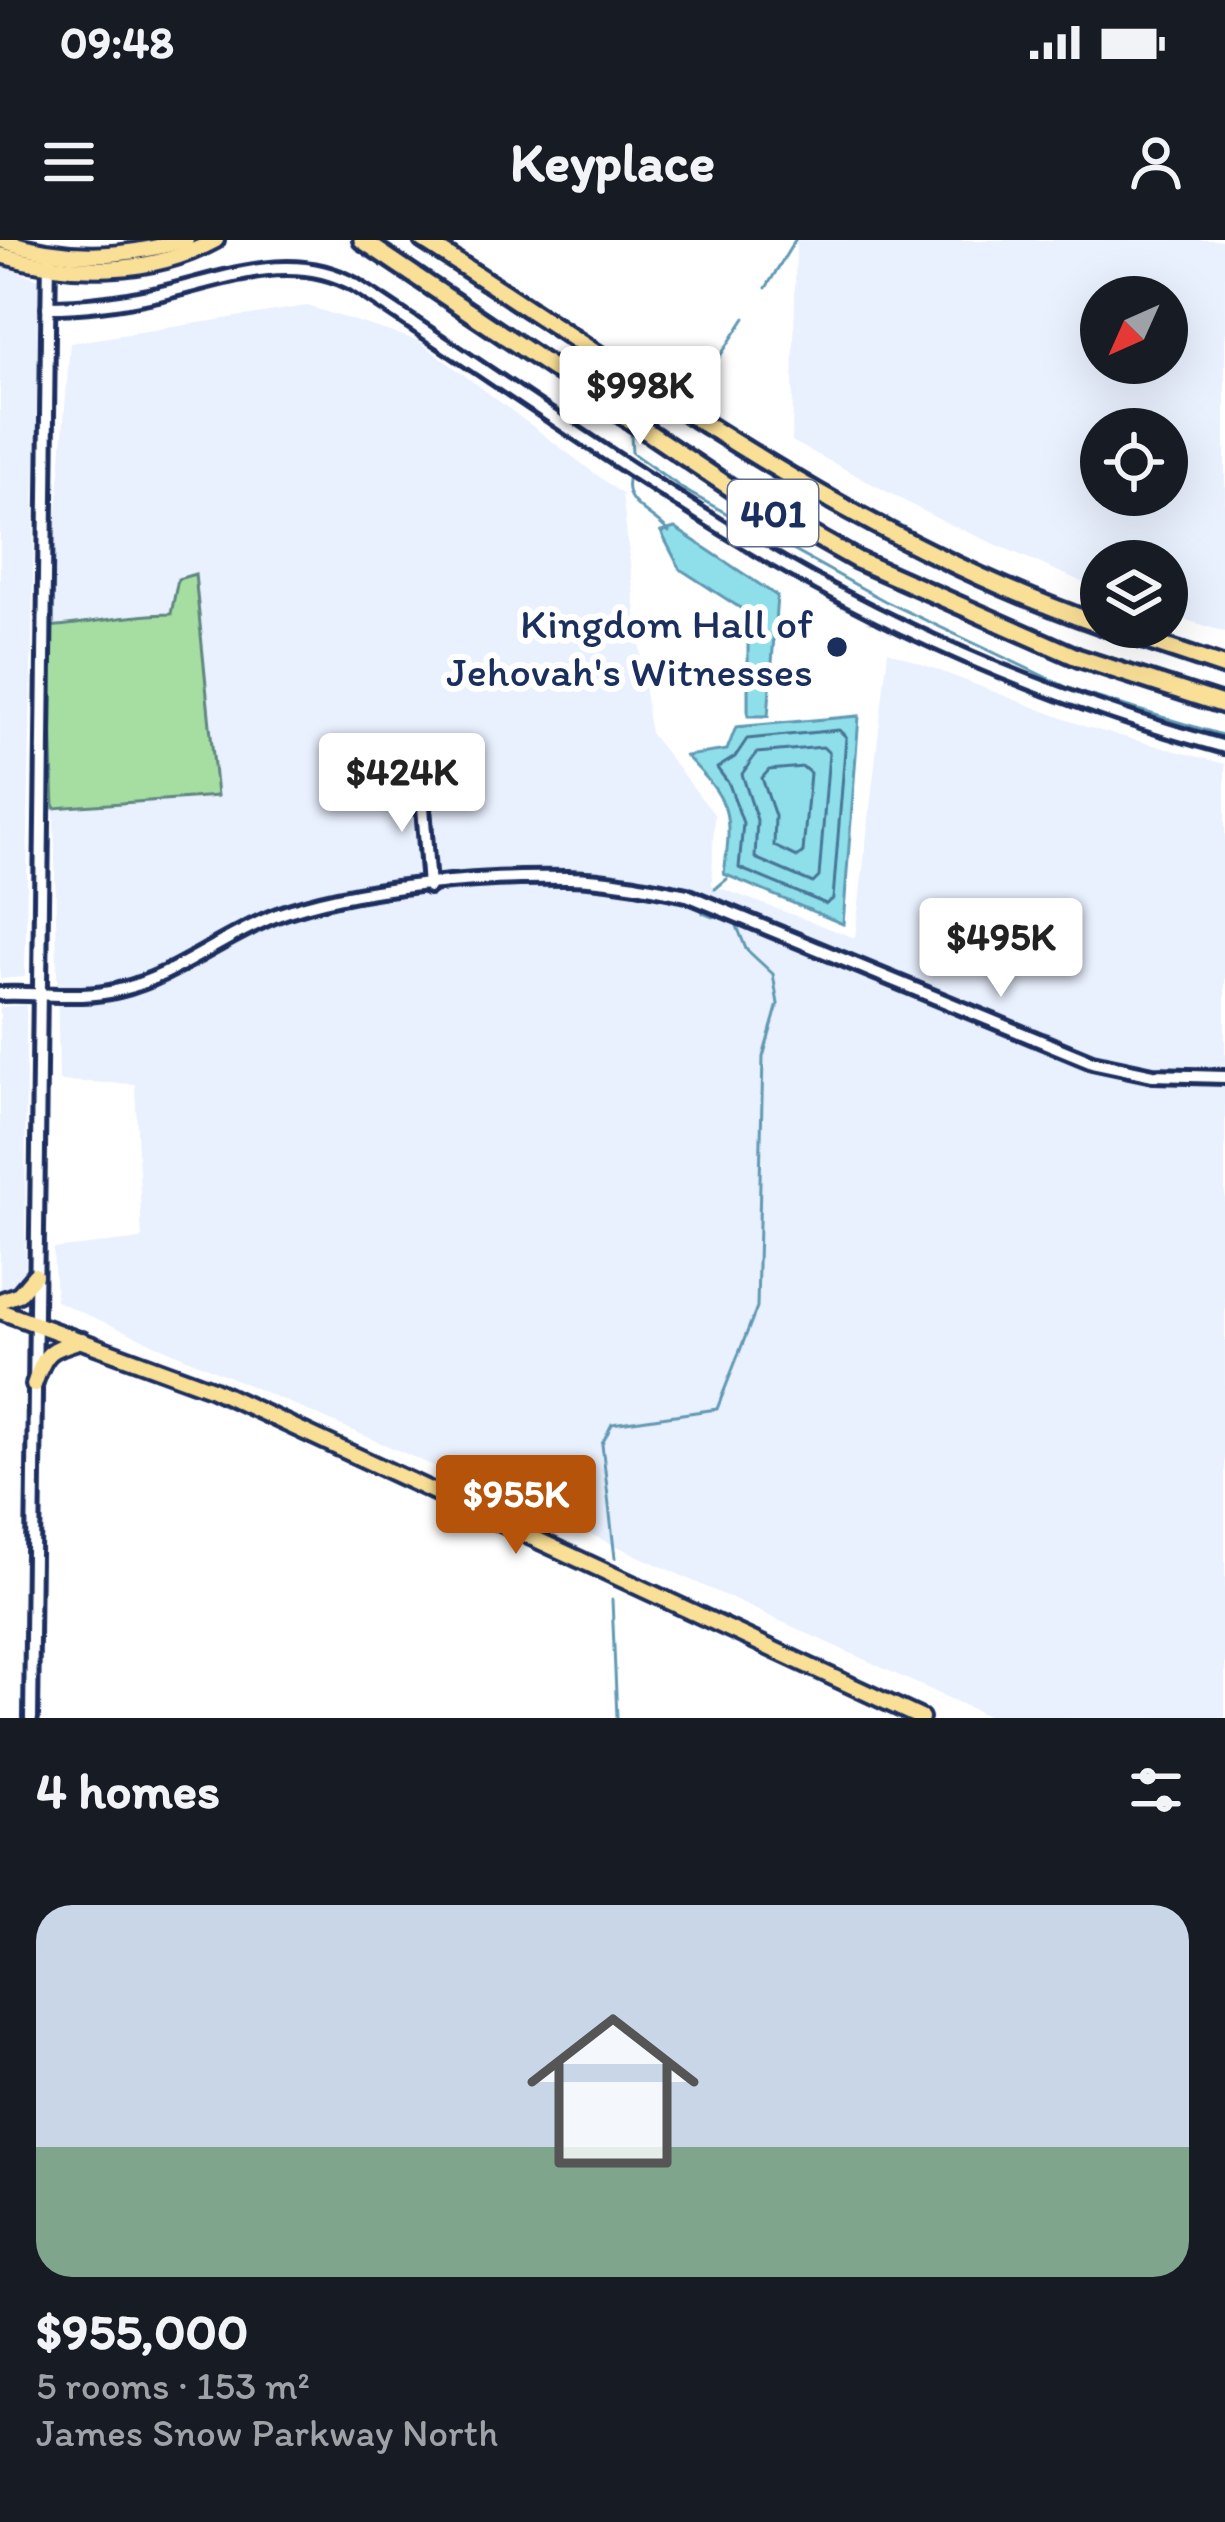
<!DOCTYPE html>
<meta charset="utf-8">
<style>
body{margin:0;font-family:Itim,sans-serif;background:#20242c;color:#f1f3f6;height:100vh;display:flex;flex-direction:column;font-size:45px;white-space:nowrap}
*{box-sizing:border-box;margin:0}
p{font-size:39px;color:#9ea1a6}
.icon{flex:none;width:66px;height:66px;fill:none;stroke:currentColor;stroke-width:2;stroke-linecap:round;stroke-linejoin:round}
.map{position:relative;height:1478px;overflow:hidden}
.drawer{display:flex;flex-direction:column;background:#171b24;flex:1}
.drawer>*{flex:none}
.needle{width:78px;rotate:225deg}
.tools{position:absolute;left:1080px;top:36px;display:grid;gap:24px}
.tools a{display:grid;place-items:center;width:108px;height:108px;border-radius:50%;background:#171b24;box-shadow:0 12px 48px #0002;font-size:60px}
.price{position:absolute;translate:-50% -102px;padding:0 27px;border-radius:12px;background:#fff;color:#222;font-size:39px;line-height:78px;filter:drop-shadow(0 3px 6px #0008)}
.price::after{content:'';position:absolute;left:50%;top:72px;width:36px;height:27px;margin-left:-18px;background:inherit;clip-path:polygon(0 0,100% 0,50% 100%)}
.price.on{background:#b45309;color:#fff}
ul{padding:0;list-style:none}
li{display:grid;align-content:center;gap:24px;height:636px;padding:0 36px}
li+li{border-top:3px solid #363941}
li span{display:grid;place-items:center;height:372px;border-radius:36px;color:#555}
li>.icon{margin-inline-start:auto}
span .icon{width:216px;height:216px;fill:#fffc;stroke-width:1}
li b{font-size:51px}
h2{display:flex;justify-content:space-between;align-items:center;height:144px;padding:0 36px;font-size:51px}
.status{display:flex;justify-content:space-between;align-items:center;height:84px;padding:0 60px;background:#171b24;direction:ltr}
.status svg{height:33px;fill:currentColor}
header{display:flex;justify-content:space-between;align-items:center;height:156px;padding:0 36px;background:#171b24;font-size:54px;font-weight:800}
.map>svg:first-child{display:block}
.built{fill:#e9f0fe;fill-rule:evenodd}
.green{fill:#a6dea2;stroke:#608680;stroke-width:3}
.water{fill:#8fdfea;stroke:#6199b2;stroke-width:3}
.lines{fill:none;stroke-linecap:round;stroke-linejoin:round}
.shore{stroke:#497596;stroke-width:3}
.stream{stroke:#6199b2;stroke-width:3}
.minor-casing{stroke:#1b2f5e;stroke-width:20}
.major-casing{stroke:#1b2f5e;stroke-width:22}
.highway-casing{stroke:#1b2f5e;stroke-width:24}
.minor{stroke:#fff;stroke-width:10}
.major{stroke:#fadf96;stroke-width:14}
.highway{stroke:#fadf96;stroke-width:15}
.poi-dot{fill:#1b2f5e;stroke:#fff;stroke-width:4.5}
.labels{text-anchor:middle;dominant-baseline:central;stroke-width:12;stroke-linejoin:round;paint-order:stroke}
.shield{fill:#fff;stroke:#5f6d8e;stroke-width:3}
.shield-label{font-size:39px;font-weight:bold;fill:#1b2f5e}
.poi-label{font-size:42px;fill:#1b2f5e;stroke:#fff;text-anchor:end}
</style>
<div class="status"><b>09:48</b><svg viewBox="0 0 49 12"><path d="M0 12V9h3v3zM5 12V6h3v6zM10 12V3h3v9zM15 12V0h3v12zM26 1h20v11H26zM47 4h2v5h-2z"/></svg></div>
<header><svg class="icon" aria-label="menu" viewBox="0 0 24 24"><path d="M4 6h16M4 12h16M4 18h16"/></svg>Keyplace<svg class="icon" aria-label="person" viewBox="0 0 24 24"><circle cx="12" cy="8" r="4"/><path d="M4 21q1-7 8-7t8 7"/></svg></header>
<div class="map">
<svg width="1225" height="1478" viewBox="0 0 1225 1478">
<rect width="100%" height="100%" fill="#fff"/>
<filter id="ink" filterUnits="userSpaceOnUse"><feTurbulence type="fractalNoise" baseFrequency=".00833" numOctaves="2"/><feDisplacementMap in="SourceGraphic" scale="24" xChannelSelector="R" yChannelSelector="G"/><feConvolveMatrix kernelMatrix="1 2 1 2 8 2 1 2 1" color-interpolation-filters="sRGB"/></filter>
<g filter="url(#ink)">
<g class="built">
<path d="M796,0h429v392l-58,-18v-53h-66v29l-159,-69 -150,-80zM1101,57h66v66h-66zM1101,189h66v66h-66z"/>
<polygon points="0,25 39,39 25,737 0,739"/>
<polygon points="307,66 419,101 622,254 650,493 714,574 712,645 855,698 888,411 1086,487 1225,524 1225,1478 992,1478 608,1302 56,1061 53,1009 142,999 135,844 59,841 54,568 216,556 171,374 48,387 70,103"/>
<polygon points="26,765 25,1043 24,1059 0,1051 0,767"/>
</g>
<path class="green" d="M195,334l22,222 -163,12 -6,-181c42,-3 81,-13 123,-13l7,-35z"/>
<g class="water">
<polygon points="675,288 777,356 768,476 748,476 748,373 680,329 661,292"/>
<path d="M859,476l-16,208 -119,-50c9,-63 6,-73 -38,-118l41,-6 9,-23z"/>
</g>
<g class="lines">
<g class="shore">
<polygon points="839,490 846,497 833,659 826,664 739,628 743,583 729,544 717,528 735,517 747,499"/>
<polygon points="823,507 829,513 819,637 813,643 755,618 757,580 742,534 757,513"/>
<polygon points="803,527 810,533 803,612 797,617 774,606 775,576 762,538 769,530"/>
</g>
<g class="stream">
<polyline points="766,48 795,0"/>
<polyline points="695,138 709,133 745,78"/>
<polyline points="631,196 632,213 686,251 885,361 1075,451 1225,496"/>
<path d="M629,236c-9,29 24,37 40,56"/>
<polyline points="715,649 727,639"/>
<polyline points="703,673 713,677"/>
<polyline points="615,1318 602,1204 612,1184 717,1169 757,1067 763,817 778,764 773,734 746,709 737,686"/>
<polyline points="612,1360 617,1478"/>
</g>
<g class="minor-casing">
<g id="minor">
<path d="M48,67c38,0 74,-5 110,-13 67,-15 133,-45 197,-9 142,93 280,192 426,278 139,80 290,142 444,184"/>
<polyline points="421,539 429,647"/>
<path d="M0,754c39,-2 81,6 119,-4 57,-14 103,-54 158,-75 78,-29 207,-39 291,-37 41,1 80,9 119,17l405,167 61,13 72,2"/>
<polyline points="31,1478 49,12"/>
</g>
</g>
<g class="major-casing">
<g id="major">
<path d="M1,0c64,21 121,18 185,0"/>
<path d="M0,15c70,20 150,21 216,-15"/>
<polyline points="0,1061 19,1054 35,1035"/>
<polyline points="0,1071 210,1148 921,1478"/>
<path d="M34,1145c11,-33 15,-36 48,-45"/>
</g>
</g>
<g class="highway-casing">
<g id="highway">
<polyline points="362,0 740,254 857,320 1079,418 1225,465"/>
<path d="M423,0c219,140 430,299 678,385"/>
<polyline points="1106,387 1225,427"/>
</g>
</g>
<use href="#minor" class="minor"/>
<use href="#major" class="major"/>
<use href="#highway" class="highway"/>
</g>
</g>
<circle class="poi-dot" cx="837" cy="407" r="12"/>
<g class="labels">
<rect class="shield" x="728" y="240" width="90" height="66" rx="9"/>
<g class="shield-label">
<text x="773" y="273">401</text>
</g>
<g class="poi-label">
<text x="813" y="383">Kingdom Hall of<tspan x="813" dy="48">Jehovah's Witnesses</tspan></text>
</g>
</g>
</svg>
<div class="tools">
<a><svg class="needle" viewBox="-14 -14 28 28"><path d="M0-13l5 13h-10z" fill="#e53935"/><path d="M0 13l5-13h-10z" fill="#9ea1a6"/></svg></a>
<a><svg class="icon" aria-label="locate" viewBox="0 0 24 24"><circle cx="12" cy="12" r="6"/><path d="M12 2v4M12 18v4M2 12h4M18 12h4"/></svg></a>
<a><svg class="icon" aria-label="layers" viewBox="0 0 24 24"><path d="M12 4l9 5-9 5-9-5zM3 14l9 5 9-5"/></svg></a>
</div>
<b class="price" style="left:640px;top:208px">$998K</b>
<b class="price" style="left:402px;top:595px">$424K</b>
<b class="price" style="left:1001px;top:760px">$495K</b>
<b class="price on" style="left:516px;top:1317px">$955K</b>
</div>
<section class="drawer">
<h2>4 homes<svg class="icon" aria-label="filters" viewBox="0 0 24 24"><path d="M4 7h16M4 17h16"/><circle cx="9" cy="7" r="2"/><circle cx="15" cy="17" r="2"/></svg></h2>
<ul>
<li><span style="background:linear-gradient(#c9d6e8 65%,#7fa58c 0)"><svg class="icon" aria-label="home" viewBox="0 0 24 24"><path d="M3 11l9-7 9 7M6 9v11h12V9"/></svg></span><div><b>$955,000</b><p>5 rooms · 153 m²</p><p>James Snow Parkway North</p></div></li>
</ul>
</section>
